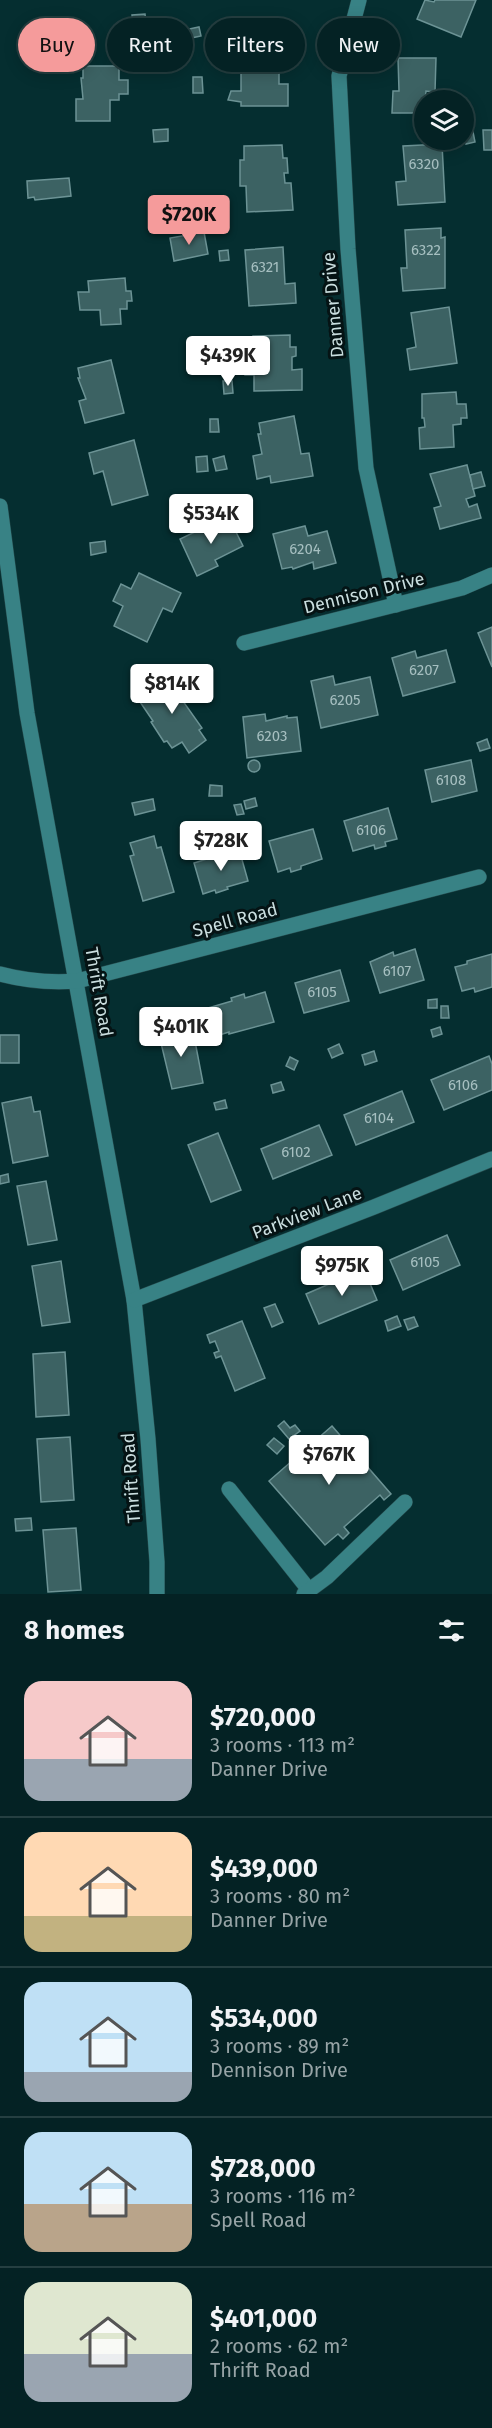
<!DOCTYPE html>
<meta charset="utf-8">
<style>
body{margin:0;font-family:"Fira Sans",sans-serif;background:#0d2a2c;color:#f1f3f6;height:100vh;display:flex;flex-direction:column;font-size:22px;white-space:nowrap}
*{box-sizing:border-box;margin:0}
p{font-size:20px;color:#97a4a6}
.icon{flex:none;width:33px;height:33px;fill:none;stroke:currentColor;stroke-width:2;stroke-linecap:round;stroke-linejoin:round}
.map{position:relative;height:1594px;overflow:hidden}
.details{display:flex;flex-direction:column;background:#042224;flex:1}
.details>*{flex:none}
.top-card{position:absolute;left:18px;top:18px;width:456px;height:54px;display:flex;gap:12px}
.controls{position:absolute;left:414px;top:90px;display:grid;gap:12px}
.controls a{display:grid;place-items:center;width:60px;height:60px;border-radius:50%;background:#042224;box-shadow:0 3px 15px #0003,0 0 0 2px #253f41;font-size:30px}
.price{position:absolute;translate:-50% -51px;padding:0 14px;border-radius:6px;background:#fff;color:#222;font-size:20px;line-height:39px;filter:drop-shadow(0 2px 3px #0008)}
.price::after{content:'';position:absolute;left:50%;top:36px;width:18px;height:14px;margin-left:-9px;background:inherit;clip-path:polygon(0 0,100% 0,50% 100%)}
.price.current{background:#f59b9b;color:#111}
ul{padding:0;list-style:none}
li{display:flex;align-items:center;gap:18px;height:150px;padding:0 24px}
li+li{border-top:2px solid #253f41}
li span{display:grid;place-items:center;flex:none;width:168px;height:120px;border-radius:18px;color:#555}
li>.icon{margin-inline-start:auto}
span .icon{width:72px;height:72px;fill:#fffc;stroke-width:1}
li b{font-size:26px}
h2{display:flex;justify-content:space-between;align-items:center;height:72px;padding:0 24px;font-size:26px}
.chip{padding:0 21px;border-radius:27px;background:#042224;box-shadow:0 3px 15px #0003,0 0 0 2px #253f41;font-size:21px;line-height:54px}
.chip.current{background:#f59b9b;color:#111}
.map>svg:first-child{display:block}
.building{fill:#3c6263;stroke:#6c9395;stroke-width:1.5}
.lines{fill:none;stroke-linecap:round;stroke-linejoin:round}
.minor-casing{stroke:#254a4c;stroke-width:16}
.minor{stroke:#388285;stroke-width:15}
.labels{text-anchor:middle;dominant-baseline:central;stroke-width:6;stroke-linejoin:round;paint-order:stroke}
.number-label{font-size:15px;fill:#a6bfc0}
.street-label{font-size:18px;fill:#cadedf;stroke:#051314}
</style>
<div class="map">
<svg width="492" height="1594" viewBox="0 0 492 1594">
<rect width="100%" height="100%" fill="#052e30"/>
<g class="building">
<polygon points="425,0 434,2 435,0 476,0 461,37 417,19"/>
<polygon points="145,14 147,31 134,32 132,15"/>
<polygon points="199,27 201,36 191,38 189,29"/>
<polygon points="241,47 279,47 279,84 288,84 288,106 241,106 241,102 228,100 231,91 241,91"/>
<polygon points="398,58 436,58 435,92 426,91 424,113 392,113 393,91 399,91"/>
<polygon points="83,66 119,66 119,80 128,80 128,94 119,94 119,100 110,100 110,121 76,121 76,99 83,99 81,78 83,78"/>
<polygon points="193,77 202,77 203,93 193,93"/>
<polygon points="168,129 168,141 154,142 153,130"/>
<polygon points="483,130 492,130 492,150 484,150"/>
<polygon points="473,132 475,142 466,144 464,134"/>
<polygon points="442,144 445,202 398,205 396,182 406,181 403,146"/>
<polygon points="282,145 283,158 287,158 288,173 284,173 285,183 291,183 293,210 247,212 246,186 240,186 240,160 244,160 244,146"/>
<polygon points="69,178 71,196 35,200 34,197 28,198 27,181"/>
<polygon points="441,228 441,238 445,237 445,288 403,291 401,268 407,268 405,230"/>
<polygon points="204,232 208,254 174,261 170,238"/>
<polygon points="283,247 285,284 295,283 296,303 249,306 245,250"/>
<polygon points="228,250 229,260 220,261 219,251"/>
<polygon points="125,278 126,291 131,291 132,301 127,301 127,309 120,309 121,324 101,325 100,310 80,310 78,292 89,292 88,281"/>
<polygon points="449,307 457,363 410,370 407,349 416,347 411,313"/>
<polygon points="290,335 290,347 296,347 296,356 292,357 292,370 302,369 302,390 254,391 254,375 245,375 245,361 253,361 253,336"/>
<polygon points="111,360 124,413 85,423 79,401 86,399 78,378 80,378 78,368"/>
<polygon points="223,381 232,381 233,393 224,394"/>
<polygon points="456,392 457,404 466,404 467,418 461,418 461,424 453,425 454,447 420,449 419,428 425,427 424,418 422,418 422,394"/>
<polygon points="294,416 301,454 309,453 313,476 271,483 270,476 257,479 253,456 262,454 258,434 261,434 259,423"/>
<polygon points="210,419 218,419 219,432 210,432"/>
<polygon points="134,440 148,495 112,505 103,471 94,474 89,453"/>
<polygon points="207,456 208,471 197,472 196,457"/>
<polygon points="224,456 227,469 216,471 213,459"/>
<polygon points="467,465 475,496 466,499 469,507 477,504 481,518 440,529 434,508 441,506 430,474"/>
<polygon points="481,472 485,486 473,489 470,475"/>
<polygon points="228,516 243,546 215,560 218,566 197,576 180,539"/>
<polygon points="305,526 308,536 327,531 336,563 314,569 313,562 293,569 292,567 282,569 273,534"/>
<polygon points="105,541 106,552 91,555 90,543"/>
<polygon points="139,573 181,593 172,612 163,608 147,642 114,626 123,606 113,601 121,584 131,589"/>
<polygon points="492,627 492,667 478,633"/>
<polygon points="446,650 455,682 403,696 392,658 415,651 417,658"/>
<polygon points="173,675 185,693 180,697 202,728 199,730 206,740 189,753 182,742 172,748 167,741 164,742 151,722 153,721 138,699"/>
<polygon points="333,676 335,685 370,677 378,715 321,728 311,681"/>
<polygon points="265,714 266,721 287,716 287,718 297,717 301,751 247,758 243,717"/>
<polygon points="487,739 490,748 480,751 477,743"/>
<polygon points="471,760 477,791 432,802 425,770"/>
<circle cx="254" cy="766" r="6"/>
<polygon points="210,785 222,786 222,796 209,796"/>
<polygon points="255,798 257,806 246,809 244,801"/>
<polygon points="153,799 155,810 135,815 132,803"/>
<polygon points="241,804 244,814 237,815 234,805"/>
<polygon points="388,808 397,839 385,842 386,846 375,849 374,845 353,851 344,821"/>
<polygon points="313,829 322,859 301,866 301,869 291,872 290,868 278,872 269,841"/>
<polygon points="154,836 157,848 161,847 174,892 143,901 130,856 134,855 130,843"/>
<polygon points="239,849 248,881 227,887 228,889 216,893 215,890 203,894 194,863"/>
<polygon points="415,949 424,980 380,993 370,962 393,952 394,956"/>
<polygon points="492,954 492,987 475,992 474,988 462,991 455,967 467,964 467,961"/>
<polygon points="340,970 349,1001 304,1013 295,983"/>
<polygon points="265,992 274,1022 229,1034 229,1032 216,1036 208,1008 232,1001 231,998 244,994 245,998"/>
<polygon points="437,999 437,1008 428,1008 428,1000"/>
<polygon points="441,1006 448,1006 449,1018 441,1018"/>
<polygon points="187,1025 190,1037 194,1036 203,1083 172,1089 161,1043 165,1042 163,1030"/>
<polygon points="440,1027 442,1034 433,1037 431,1030"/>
<rect x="0" y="1035" width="19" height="28"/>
<polygon points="339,1044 343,1053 332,1058 328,1049"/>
<polygon points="374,1051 377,1061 365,1065 362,1055"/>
<polygon points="489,1056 492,1064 492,1090 444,1110 431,1080"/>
<polygon points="290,1057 298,1061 294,1070 286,1066"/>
<polygon points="281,1082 284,1090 273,1093 271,1085"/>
<polygon points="402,1091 414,1122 356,1145 344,1115"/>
<polygon points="31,1097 34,1112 40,1111 48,1156 13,1163 2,1103"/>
<polygon points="225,1100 227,1108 216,1110 214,1103"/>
<polygon points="319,1125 332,1155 273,1179 261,1149"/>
<polygon points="218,1133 241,1190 211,1202 188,1145"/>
<polygon points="8,1174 9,1182 0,1184 0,1176"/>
<polygon points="46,1181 57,1240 28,1245 17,1186"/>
<polygon points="447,1235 460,1265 403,1290 390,1260"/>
<polygon points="61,1261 70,1322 42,1326 32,1266"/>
<polygon points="364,1269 377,1300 319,1324 306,1294"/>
<polygon points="275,1304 283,1322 272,1327 264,1308"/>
<polygon points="397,1316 401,1326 388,1331 385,1321"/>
<polygon points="414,1317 418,1326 408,1330 404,1320"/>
<polygon points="242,1321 265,1378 235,1391 221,1356 216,1358 214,1353 219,1351 215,1341 210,1343 207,1335"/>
<polygon points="65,1352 69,1415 36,1417 33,1354"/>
<polygon points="284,1421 290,1428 295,1425 300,1431 289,1439 278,1426"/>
<polygon points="332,1426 391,1494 384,1500 380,1495 344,1527 349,1533 343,1539 338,1534 325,1545 269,1481"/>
<polygon points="70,1437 74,1500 41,1502 37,1439"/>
<polygon points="274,1438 284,1446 277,1454 267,1445"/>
<polygon points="31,1518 32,1530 16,1531 15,1519"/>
<polygon points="76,1528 81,1590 48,1592 43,1530"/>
</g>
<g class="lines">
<g class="minor-casing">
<g id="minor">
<polyline points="359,0 339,76 348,249 366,468 396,605"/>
<polyline points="0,506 27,713 134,1300 148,1439 157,1562 157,1594"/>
<polyline points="244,643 462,588 492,575"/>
<path d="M0,974c26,7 50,9 77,7l402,-104"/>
<polyline points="134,1300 374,1207 492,1159"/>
<polyline points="229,1489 309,1590"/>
<polyline points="304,1594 327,1577 405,1502"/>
</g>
</g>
<use href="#minor" class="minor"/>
</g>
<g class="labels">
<g class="number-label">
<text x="424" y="164">6320</text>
<text x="426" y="250">6322</text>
<text x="265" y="267">6321</text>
<text x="305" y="549">6204</text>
<text x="424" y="670">6207</text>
<text x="345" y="700">6205</text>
<text x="272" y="736">6203</text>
<text x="451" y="780">6108</text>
<text x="371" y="830">6106</text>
<text x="397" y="971">6107</text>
<text x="322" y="992">6105</text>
<text x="463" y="1085">6106</text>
<text x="379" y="1118">6104</text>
<text x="296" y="1152">6102</text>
<text x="425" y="1262">6105</text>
</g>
<g class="street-label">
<text transform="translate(333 305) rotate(-95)">Danner Drive</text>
<text transform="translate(364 593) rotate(-14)">Dennison Drive</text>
<text transform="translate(235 920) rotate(-15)">Spell Road</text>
<text transform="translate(99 992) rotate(80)">Thrift Road</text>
<text transform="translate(307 1213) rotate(-21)">Parkview Lane</text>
<text transform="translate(131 1478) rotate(-94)">Thrift Road</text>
</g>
</g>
</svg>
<div class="controls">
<a><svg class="icon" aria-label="layers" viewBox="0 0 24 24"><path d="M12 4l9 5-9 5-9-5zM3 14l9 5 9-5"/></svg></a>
</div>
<b class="price current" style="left:189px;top:246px">$720K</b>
<b class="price" style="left:228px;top:387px">$439K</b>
<b class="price" style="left:211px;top:545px">$534K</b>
<b class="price" style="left:172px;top:715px">$814K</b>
<b class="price" style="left:221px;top:872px">$728K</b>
<b class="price" style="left:181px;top:1058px">$401K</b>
<b class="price" style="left:342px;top:1297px">$975K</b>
<b class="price" style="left:329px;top:1486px">$767K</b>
<div class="top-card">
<a class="chip current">Buy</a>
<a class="chip">Rent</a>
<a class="chip">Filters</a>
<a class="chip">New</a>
</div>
</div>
<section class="details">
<h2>8 homes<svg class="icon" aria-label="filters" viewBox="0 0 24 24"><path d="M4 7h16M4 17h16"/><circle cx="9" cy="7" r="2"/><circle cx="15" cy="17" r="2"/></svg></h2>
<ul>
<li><span style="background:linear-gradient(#f6c9c9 65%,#9aa5b1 0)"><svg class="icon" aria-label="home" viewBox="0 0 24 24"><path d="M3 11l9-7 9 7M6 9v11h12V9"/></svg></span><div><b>$720,000</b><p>3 rooms · 113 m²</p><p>Danner Drive</p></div></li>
<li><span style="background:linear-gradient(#ffd9b3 70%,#c2b280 0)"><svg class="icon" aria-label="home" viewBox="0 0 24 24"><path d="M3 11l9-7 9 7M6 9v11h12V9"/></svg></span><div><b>$439,000</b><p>3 rooms · 80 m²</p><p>Danner Drive</p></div></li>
<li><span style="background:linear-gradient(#bfe0f5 75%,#9aa5b1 0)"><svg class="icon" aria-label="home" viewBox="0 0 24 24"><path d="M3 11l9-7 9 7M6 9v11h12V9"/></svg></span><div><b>$534,000</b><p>3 rooms · 89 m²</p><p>Dennison Drive</p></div></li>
<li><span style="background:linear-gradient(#bfe0f5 60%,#b9a48a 0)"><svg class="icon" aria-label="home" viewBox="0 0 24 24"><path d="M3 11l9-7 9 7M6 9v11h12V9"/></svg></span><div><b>$728,000</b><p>3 rooms · 116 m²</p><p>Spell Road</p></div></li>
<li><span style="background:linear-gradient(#dfe7d0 60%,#9aa5b1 0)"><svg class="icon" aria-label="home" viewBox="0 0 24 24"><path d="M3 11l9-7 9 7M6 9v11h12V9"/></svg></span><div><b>$401,000</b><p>2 rooms · 62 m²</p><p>Thrift Road</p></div></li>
</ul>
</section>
